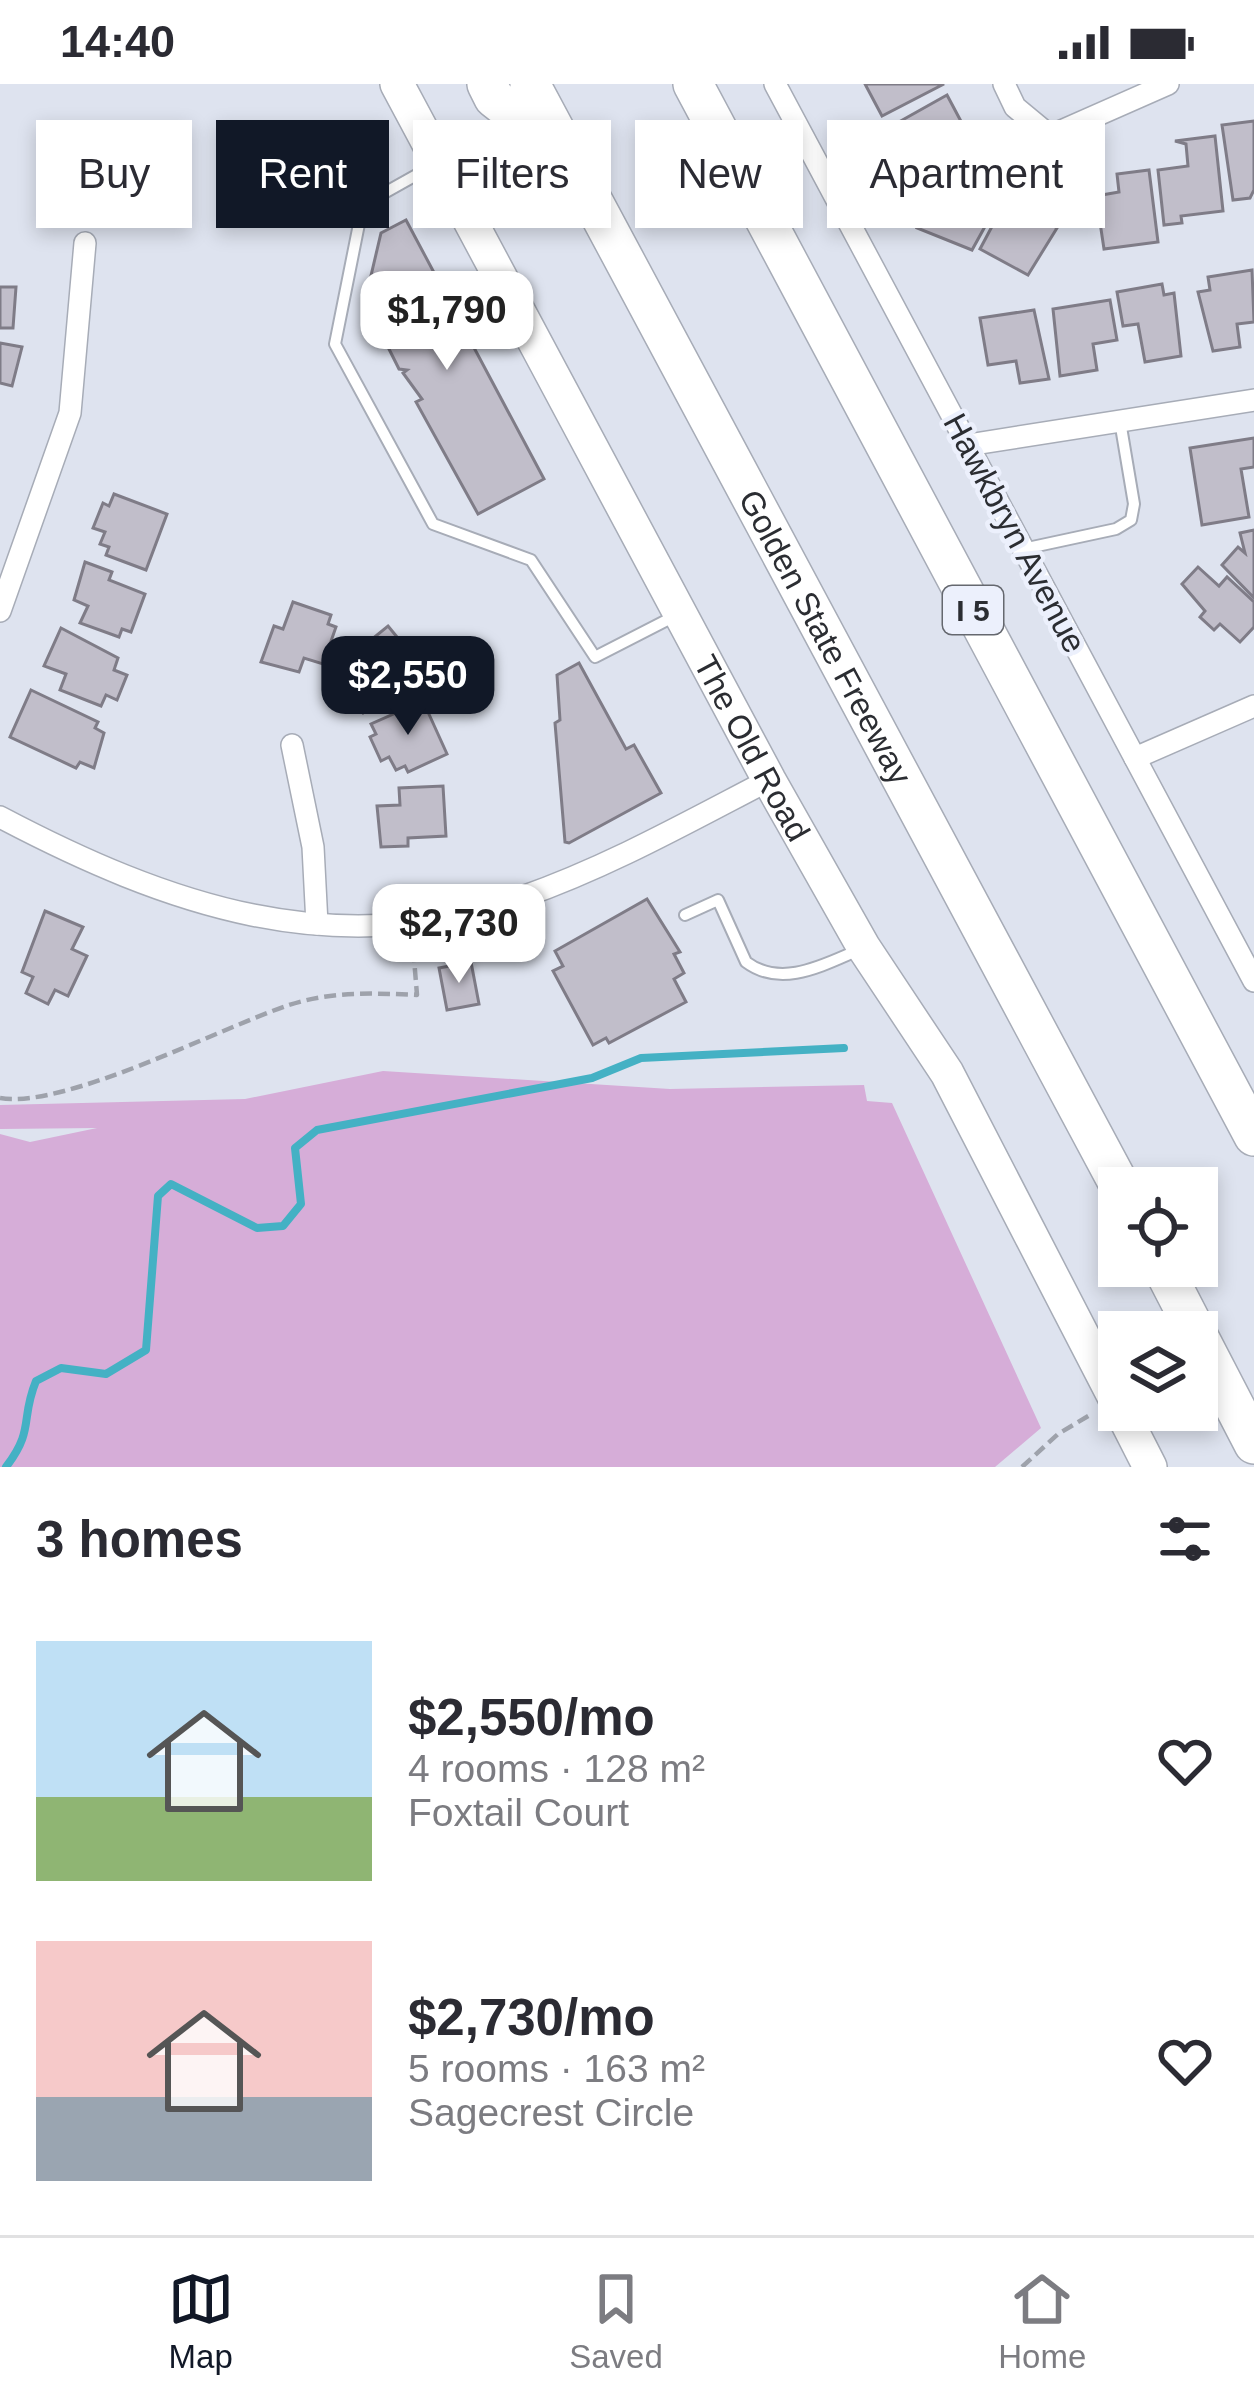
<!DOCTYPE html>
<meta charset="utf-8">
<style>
body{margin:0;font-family:Arial,sans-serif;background:#f2f2f3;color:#2b2b33;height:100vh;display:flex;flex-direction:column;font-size:45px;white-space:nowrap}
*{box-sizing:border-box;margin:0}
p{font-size:39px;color:#7c7c81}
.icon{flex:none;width:66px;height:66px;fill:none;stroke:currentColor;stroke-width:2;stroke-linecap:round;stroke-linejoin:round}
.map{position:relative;height:1383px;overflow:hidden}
.panel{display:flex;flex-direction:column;background:#fff;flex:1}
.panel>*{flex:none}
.banner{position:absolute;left:36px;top:36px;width:1182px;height:108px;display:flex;gap:24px}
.tools{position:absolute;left:1098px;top:1083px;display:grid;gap:24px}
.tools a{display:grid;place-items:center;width:120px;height:120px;border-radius:0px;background:#fff;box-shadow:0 6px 18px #0003;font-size:60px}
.price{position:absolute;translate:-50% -102px;padding:0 27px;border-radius:24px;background:#fff;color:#222;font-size:39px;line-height:78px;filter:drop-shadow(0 3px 6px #0008)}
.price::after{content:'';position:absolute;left:50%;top:72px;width:36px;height:27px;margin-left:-18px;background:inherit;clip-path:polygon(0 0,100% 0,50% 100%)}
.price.active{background:#111827;color:#fff}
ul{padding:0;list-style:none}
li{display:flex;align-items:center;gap:36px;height:300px;padding:0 36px}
li span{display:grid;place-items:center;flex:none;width:336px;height:240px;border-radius:0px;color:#555}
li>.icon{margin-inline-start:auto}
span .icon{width:144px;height:144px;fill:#fffc;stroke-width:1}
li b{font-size:51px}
h2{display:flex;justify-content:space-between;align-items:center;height:144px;padding:0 36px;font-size:51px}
.chip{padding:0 42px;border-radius:0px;background:#fff;box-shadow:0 6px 18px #0003;font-size:42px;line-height:108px}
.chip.active{background:#111827;color:#fff}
.status{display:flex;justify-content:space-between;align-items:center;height:84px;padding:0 60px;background:#fff;direction:ltr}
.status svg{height:33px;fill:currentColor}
.tabs{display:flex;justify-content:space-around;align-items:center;height:168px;border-top:3px solid #e1e1e2;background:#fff;font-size:33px;color:#7c7c81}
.tabs a{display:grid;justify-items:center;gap:6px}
.tabs .active{color:#111827}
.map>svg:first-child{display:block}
.green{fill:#d6add8}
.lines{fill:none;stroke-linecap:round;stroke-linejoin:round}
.stream{stroke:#44b1c4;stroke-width:8}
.building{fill:#c1beca;stroke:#7f7c87;stroke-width:3}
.lane-casing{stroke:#a7acb7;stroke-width:14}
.street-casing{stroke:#a7acb7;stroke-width:24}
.primary-casing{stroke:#a7acb7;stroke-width:36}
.highway-casing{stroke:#a7acb7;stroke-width:42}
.path{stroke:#9ea2ab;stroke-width:4.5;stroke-dasharray:12 6;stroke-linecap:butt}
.lane{stroke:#fff;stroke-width:10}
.street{stroke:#fff;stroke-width:21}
.primary{stroke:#fff;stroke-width:33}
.highway{stroke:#fff;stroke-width:39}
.labels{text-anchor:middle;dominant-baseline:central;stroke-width:9;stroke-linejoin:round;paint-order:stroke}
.shield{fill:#ecf0fc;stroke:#65686f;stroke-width:3}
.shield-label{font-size:30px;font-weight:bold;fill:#2b2d32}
.street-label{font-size:33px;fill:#2b2d32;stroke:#ecf0fc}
</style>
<div class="status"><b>14:40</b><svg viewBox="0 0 49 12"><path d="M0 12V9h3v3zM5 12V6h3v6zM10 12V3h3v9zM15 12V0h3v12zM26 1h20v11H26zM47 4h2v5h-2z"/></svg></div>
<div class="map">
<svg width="1254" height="1383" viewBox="0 0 1254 1383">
<rect width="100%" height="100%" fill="#dee3ef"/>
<polygon class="green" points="383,987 670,1005 864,1001 867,1017 892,1019 1041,1344 995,1383 0,1383 0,1050 30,1058 97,1044 0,1045 0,1021 245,1015"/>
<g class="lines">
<path class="stream" d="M6,1383c29,-38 14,-47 30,-86l25,-13 45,6 40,-24 12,-154 13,-12 86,44 26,-2 18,-22 -6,-56 22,-18 275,-52 49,-20 203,-10"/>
</g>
<g class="building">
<polygon points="865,0 944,0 882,32"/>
<polygon points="947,11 964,43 941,56 952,76 915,96 895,59 889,62 881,48"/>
<polygon points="1254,37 1254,106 1250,114 1233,116 1222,41"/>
<polygon points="1215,52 1223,127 1181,132 1182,139 1164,141 1158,86 1188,82 1186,60 1175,57"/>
<polygon points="982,86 1009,99 972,166 917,144 944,90 963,96 971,108"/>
<polygon points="1149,86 1158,158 1104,165 1096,112 1119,108 1117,90"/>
<polygon points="1014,101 1044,118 1036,132 1057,144 1028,191 980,165"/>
<polygon points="406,136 544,395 478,430 416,318 422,315 403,289 407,286 399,285 365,217 381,149"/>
<polygon points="1252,186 1254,238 1237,240 1240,263 1213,267 1198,208 1210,206 1208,193"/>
<polygon points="1162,200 1164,211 1174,209 1181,272 1145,278 1138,240 1123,242 1117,208"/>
<polygon points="0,203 16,203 13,244 0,244"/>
<polygon points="1110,216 1117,256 1093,260 1097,286 1060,292 1053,225"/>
<polygon points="1034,226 1049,295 1020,299 1016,277 988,281 980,234"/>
<polygon points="0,259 22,263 12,302 0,299"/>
<polygon points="1254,354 1254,383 1241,385 1249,433 1202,441 1190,364"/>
<polygon points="114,410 167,430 146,486 106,471 109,463 100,460 105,448 93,444 103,419 109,422"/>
<polygon points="1254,446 1254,514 1222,481 1238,463 1245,469 1240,449"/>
<polygon points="85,478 112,488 109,496 145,510 131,548 122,545 119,553 80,539 88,522 74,516"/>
<polygon points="1198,483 1219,502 1227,493 1254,518 1254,543 1240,558 1220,540 1214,546 1200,533 1205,527 1182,500"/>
<polygon points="293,518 331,531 328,540 336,543 323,580 304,574 299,588 261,578 274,542 283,545"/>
<polygon points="388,542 420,581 363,629 349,615 346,607 354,600 339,582"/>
<polygon points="61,544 118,574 114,586 127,591 117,616 106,611 101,622 60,606 66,590 44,582"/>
<polygon points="579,579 626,665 634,661 661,709 569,759 565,758 555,639 560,636 557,591"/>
<polygon points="31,606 98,638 95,644 104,649 94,684 80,678 76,684 10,653"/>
<polygon points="423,617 447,670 408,688 405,682 396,686 389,673 381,677 370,653 376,650 371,640"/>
<polygon points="443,702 446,752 408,754 408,762 381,763 377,722 400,721 399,704"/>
<polygon points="647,815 680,868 674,870 684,889 674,895 686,918 609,959 606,954 593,961 553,887 563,882 555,867"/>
<polygon points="45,827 83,843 72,865 87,872 68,912 55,906 48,920 26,909 33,893 22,888"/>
<polygon points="471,878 479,920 447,926 439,884"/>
</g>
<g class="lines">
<g class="lane-casing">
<g id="lane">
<polyline points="436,80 370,117 360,135 335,260 433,440 531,476 595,573 673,533"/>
<polyline points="1023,465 1116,445 1131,436 1134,420 1120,337"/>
<path d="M685,831l33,-15 28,62c36,27 79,2 115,-13"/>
</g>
</g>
<g class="street-casing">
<g id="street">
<polyline points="775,0 1254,897"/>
<polyline points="1004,0 1015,23 1050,52 1168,0"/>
<polyline points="968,361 1254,316"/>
<polyline points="0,527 70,329 85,159"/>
<polyline points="292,661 313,763 317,840"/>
<polyline points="1135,674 1254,622"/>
<path d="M0,733c165,87 336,148 522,80 86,-30 166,-75 247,-117"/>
</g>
</g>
<g class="primary-casing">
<g id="primary">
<path id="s1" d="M397,0l372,696 95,168 83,125 172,333"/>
<polyline points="1121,1326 1150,1383"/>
</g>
</g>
<g class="highway-casing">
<g id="highway">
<polyline points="487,0 494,14 558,64"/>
<path id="s2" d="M530,0l591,1104"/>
<polyline points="693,0 1254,1052"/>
<polyline points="1162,1182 1196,1248"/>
<polyline points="1197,1250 1254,1360"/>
</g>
</g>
<g class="path">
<path d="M0,1014c65,11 220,-70 289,-93 43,-14 84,-12 128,-10l-4,-49"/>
<polyline points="1022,1383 1058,1350 1090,1331"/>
</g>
<use href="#lane" class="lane"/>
<use href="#street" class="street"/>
<use href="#primary" class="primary"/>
<use href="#highway" class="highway"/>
</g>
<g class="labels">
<rect class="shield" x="943" y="502" width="60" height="48" rx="9"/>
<g class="shield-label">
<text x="973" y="526">I 5</text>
</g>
<g class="street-label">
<text transform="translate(1015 449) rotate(62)">Hawkbryn Avenue</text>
<text stroke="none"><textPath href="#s2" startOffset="627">Golden State Freeway</textPath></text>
<text stroke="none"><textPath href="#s1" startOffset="753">The Old Road</textPath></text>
</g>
</g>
</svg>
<div class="tools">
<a><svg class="icon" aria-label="locate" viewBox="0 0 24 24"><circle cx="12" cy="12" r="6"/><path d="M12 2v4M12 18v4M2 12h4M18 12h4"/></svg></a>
<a><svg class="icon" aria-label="layers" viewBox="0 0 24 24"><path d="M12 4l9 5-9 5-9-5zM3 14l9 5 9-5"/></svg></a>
</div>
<b class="price" style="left:447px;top:289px">$1,790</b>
<b class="price active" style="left:408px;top:654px">$2,550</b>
<b class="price" style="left:459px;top:902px">$2,730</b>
<div class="banner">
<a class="chip">Buy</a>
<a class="chip active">Rent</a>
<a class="chip">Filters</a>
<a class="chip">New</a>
<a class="chip">Apartment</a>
</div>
</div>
<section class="panel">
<h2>3 homes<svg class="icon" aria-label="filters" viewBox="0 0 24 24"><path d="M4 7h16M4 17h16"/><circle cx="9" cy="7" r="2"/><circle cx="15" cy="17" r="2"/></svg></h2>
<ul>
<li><span style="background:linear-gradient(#bfe0f5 65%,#8fb573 0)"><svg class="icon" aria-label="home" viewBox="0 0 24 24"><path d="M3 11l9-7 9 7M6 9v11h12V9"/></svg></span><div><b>$2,550/mo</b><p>4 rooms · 128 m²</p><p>Foxtail Court</p></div><svg class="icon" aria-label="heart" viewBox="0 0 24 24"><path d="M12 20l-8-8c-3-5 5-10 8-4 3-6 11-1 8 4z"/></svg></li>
<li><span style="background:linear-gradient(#f6c9c9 65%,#9aa5b1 0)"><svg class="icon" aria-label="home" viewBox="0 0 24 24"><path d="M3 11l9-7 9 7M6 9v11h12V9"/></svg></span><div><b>$2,730/mo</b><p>5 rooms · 163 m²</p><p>Sagecrest Circle</p></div><svg class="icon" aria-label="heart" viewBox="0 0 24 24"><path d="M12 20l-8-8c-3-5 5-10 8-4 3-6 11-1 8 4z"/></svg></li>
</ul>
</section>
<nav class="tabs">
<a class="active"><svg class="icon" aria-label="map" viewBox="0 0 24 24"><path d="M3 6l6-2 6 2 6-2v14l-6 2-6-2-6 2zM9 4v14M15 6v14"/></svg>Map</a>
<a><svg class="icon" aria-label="saved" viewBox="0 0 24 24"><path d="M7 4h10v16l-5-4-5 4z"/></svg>Saved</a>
<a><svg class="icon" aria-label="home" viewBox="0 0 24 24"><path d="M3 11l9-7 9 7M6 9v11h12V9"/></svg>Home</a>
</nav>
